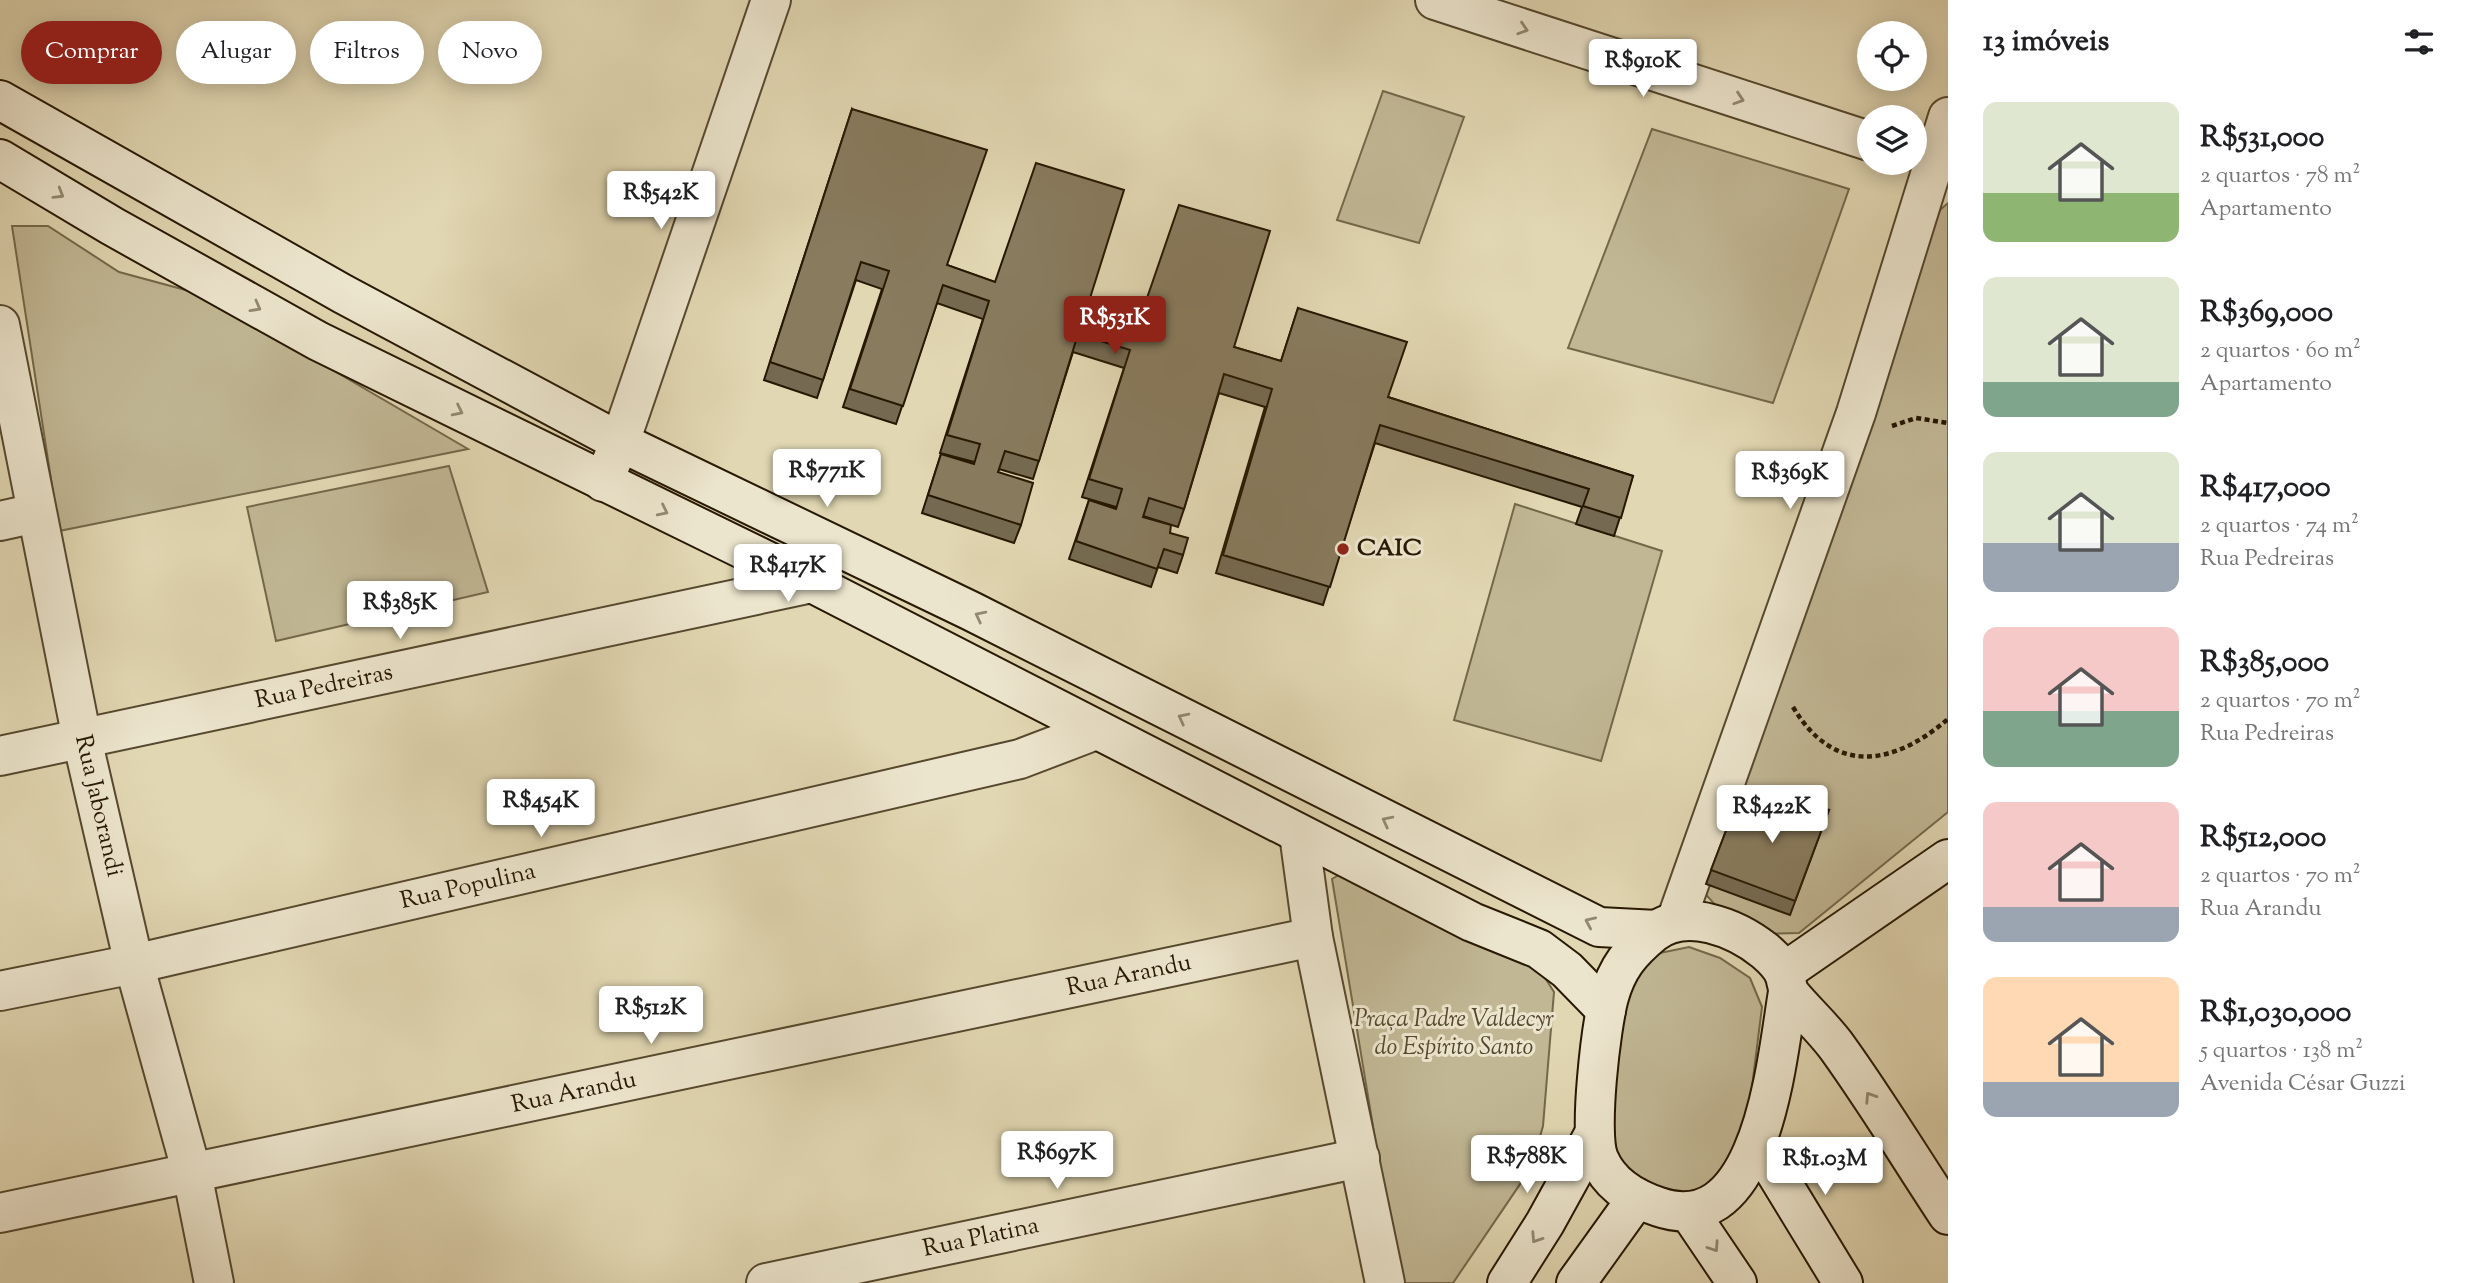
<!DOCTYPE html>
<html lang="pt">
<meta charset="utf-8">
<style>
body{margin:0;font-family:"Sorts Mill Goudy",serif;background:#f6f6f6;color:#202124;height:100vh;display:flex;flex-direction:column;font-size:26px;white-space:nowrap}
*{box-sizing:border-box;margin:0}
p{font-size:23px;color:#757577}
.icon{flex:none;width:38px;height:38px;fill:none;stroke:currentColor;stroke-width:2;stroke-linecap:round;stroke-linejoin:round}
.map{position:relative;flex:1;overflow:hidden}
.sheet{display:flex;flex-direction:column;background:#fff;width:525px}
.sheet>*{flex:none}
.banner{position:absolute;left:21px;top:21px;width:665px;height:63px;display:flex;gap:14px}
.buttons{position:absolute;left:1857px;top:21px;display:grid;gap:14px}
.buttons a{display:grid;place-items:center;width:70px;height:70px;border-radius:50%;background:#fff;box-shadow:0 4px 18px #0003;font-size:35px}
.price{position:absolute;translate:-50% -60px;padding:0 16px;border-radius:7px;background:#fff;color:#222;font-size:23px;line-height:46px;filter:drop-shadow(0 2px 4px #0008)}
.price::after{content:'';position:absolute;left:50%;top:42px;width:21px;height:16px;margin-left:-10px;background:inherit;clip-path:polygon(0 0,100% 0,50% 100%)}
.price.active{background:#8f2418;color:#fff}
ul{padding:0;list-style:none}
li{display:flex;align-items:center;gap:21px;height:175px;padding:0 35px}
li span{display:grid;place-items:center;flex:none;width:196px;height:140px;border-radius:14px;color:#555}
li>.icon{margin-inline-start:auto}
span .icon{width:84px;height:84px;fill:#fffc;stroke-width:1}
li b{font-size:30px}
h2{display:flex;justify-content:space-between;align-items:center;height:84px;padding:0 35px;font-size:30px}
.chip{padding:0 24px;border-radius:32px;background:#fff;box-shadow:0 4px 18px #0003;font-size:24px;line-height:63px}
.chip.active{background:#8f2418;color:#fff}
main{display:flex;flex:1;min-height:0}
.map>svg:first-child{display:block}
.green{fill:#c1b794;stroke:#74684b;stroke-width:2}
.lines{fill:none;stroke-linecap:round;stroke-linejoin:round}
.street-casing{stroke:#56482e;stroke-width:42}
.secondary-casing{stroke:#271802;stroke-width:42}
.path{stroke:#271802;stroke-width:4.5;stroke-dasharray:5 3.5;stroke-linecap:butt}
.street{stroke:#ece5cd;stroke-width:38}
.secondary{stroke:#ece5cd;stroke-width:38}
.wall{fill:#756a51;stroke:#271802;stroke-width:2}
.building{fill:#887b5e;stroke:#271802;stroke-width:2}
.oneway{stroke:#938972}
.poi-dot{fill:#8f2418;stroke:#ece5cd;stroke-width:2.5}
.labels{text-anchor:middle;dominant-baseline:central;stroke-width:6;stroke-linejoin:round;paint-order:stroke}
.poi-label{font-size:24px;font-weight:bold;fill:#271802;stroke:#ece5cd;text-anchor:start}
.street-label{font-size:24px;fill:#271802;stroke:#ece5cd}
.park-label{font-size:24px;font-style:italic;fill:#55482e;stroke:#ece5cd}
</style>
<main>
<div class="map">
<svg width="1948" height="1283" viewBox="0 0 1948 1283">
<rect width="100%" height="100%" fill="#e1d7b2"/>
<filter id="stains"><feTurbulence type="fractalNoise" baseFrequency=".00286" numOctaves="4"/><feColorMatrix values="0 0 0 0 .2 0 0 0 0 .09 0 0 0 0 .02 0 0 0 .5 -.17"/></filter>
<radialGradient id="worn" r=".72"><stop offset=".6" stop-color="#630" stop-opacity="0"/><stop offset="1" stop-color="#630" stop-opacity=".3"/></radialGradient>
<g class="green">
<polygon points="1383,91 1464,117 1419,243 1337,220"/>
<polygon points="1652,129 1849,189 1773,403 1568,348"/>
<polygon points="1948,203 1948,812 1799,933 1761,934 1724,915 1701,889 1940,210"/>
<polygon points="12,226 48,226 119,272 204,295 468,449 59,531"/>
<polygon points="449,466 488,592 276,641 247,507"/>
<polygon points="1515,504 1662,551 1601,761 1454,720"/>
<polygon points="1344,872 1530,954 1554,992 1543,1126 1531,1168 1453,1283 1399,1283 1332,879"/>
<polygon points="1689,947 1720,958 1750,978 1762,1007 1745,1142 1703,1190 1670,1196 1637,1179 1613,1153 1605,1124 1627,977 1655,954"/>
</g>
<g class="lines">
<g class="street-casing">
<g id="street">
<polyline points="1435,0 1869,141"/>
<polyline points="0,325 82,739 134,964 192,1173 214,1283"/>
<polyline points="603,482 620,442 771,0"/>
<polyline points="0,521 36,513"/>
<polyline points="0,756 812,583"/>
<polyline points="1299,834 1313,937 1385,1283"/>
<polyline points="1676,921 1856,413 1948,117"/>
<polyline points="0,991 134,964 1020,759 1096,730"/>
<polyline points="0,1213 1313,937"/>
<polyline points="766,1283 1360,1158"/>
</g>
</g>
<g class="secondary-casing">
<g id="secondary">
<polyline points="0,100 343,294 620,442 971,611 1599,927 1657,930"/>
<polyline points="0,159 112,226 318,341 812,583 1472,922 1539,949 1567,970 1606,1010"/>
<polyline points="1784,972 1948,859"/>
<path d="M1788,992c-11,64 -25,250 -129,215 -25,-8 -49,-22 -60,-48 -11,-25 2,-133 10,-162 8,-29 21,-45 44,-64 33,-26 83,-5 112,18 7,6 17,16 20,25 2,7 2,13 6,19 15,18 33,34 46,52 39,54 74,112 111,168"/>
<polyline points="1757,1142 1843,1283"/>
<polyline points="1689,1212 1737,1283"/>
<polyline points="1507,1283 1545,1223 1593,1136"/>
<polyline points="1576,1283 1637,1198"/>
</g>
</g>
<g class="path">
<polyline points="1892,426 1916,418 1948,423"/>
<path d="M1793,707c41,69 100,59 155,12"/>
</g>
<use href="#street" class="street"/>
<use href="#secondary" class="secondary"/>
</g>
<g class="wall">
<polygon points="852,109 947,265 1085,314 1136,330 1234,347 1281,361 1298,308 1388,397 1633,476 1614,536 1576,524 1582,507 1375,443 1323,605 1216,573 1265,407 1219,393 1184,509 1178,527 1143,516 1170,533 1183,555 1177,573 1158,567 1151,587 1069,559 1089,500 1115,508 1116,507 1082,497 1124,368 1073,352 1033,479 999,469 998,472 1021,525 1014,543 922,513 941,454 973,464 974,462 940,453 983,319 937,303 896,424 843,407 882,289 856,280 817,398 764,380"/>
<polygon points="1829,810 1790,915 1706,884 1732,815 1752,822"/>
</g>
<g class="building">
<polygon points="852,109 987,150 947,265 995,282 1036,163 1124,190 1085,314 1136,330 1179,205 1270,231 1234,347 1281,361 1298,308 1407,342 1388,397 1633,476 1621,518 1583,506 1589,489 1380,425 1330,587 1223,555 1272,389 1224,374 1184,509 1149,498 1143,517 1171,525 1170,533 1188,538 1183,555 1164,549 1157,569 1076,541 1089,500 1116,509 1122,489 1089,479 1130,350 1078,334 1039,461 1005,451 998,472 1033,483 1021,525 928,495 941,454 974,464 980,444 947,435 989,301 943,285 903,406 850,389 889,271 861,262 823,380 770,362"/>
<polygon points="1765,789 1829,810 1795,901 1711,870 1732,815 1752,822"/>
</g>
<defs><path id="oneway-chevron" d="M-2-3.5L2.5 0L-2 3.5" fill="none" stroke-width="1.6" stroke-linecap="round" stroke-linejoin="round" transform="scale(1.75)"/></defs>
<g class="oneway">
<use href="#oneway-chevron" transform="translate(1523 29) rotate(18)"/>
<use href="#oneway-chevron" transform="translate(1739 99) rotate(18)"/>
<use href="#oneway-chevron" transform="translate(59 194) rotate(31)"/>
<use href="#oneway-chevron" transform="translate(256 307) rotate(29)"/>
<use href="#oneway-chevron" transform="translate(458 411) rotate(26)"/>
<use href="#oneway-chevron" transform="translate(663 511) rotate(26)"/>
<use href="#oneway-chevron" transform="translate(980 616) rotate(-153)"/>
<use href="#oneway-chevron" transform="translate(1183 718) rotate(-153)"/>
<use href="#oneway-chevron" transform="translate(1387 821) rotate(-153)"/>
<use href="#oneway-chevron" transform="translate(1590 922) rotate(-156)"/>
<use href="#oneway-chevron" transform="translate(1870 1097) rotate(-123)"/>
<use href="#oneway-chevron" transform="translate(1536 1238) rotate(123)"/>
<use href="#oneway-chevron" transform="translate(1714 1247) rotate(56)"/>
</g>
<circle class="poi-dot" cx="1343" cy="549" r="7"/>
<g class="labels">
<g class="poi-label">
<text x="1357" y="549">CAIC</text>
</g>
<g class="street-label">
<text transform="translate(324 687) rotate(-12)">Rua Pedreiras</text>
<text transform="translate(98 806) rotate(77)">Rua Jaborandi</text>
<text transform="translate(468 887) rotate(-13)">Rua Populina</text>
<text transform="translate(1129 976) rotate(-12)">Rua Arandu</text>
<text transform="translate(574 1093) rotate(-12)">Rua Arandu</text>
<text transform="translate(981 1238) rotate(-12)">Rua Platina</text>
</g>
<g class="park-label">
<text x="1454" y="1020">Praça Padre Valdecyr<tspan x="1454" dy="28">do Espírito Santo</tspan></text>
</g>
</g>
<rect width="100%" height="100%" filter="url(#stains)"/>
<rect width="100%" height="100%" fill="url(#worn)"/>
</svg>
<div class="buttons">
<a><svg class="icon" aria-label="locate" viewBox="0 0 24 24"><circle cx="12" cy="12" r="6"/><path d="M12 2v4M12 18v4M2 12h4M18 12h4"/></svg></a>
<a><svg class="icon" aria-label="layers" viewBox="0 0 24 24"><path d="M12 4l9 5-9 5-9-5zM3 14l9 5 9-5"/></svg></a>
</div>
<b class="price" style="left:1643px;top:99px">R$910K</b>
<b class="price" style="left:661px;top:231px">R$542K</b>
<b class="price active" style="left:1115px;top:356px">R$531K</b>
<b class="price" style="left:827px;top:509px">R$771K</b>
<b class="price" style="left:1790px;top:511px">R$369K</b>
<b class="price" style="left:788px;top:604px">R$417K</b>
<b class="price" style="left:400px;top:641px">R$385K</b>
<b class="price" style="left:541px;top:839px">R$454K</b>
<b class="price" style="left:1772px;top:845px">R$422K</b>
<b class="price" style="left:651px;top:1046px">R$512K</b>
<b class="price" style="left:1057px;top:1191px">R$697K</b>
<b class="price" style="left:1527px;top:1195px">R$788K</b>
<b class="price" style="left:1825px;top:1197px">R$1.03M</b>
<div class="banner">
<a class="chip active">Comprar</a>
<a class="chip">Alugar</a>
<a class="chip">Filtros</a>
<a class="chip">Novo</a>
</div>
</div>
<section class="sheet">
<h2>13 imóveis<svg class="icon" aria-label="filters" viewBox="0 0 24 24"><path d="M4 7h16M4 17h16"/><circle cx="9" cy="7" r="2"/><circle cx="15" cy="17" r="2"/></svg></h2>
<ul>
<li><span style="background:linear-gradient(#dfe7d0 65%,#8fb573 0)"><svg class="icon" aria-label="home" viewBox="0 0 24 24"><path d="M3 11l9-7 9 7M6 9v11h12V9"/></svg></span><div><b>R$531,000</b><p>2 quartos · 78 m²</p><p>Apartamento</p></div></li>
<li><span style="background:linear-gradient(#dfe7d0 75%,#7fa58c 0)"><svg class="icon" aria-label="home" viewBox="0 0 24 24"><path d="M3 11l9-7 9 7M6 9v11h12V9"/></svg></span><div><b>R$369,000</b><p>2 quartos · 60 m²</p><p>Apartamento</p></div></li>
<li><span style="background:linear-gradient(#dfe7d0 65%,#9aa5b1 0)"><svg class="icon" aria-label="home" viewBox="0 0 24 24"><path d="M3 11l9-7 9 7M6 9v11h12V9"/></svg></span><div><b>R$417,000</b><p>2 quartos · 74 m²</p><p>Rua Pedreiras</p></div></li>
<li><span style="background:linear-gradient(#f6c9c9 60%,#7fa58c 0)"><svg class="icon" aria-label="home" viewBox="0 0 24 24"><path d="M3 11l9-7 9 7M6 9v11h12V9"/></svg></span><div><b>R$385,000</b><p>2 quartos · 70 m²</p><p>Rua Pedreiras</p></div></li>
<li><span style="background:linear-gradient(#f6c9c9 75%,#9aa5b1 0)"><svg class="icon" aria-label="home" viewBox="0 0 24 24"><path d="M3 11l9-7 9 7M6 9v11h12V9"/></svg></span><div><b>R$512,000</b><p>2 quartos · 70 m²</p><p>Rua Arandu</p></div></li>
<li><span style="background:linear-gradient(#ffd9b3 75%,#9aa5b1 0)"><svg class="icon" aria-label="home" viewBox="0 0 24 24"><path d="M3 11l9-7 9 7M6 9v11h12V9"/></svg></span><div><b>R$1,030,000</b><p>5 quartos · 138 m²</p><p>Avenida César Guzzi</p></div></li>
</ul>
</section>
</main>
